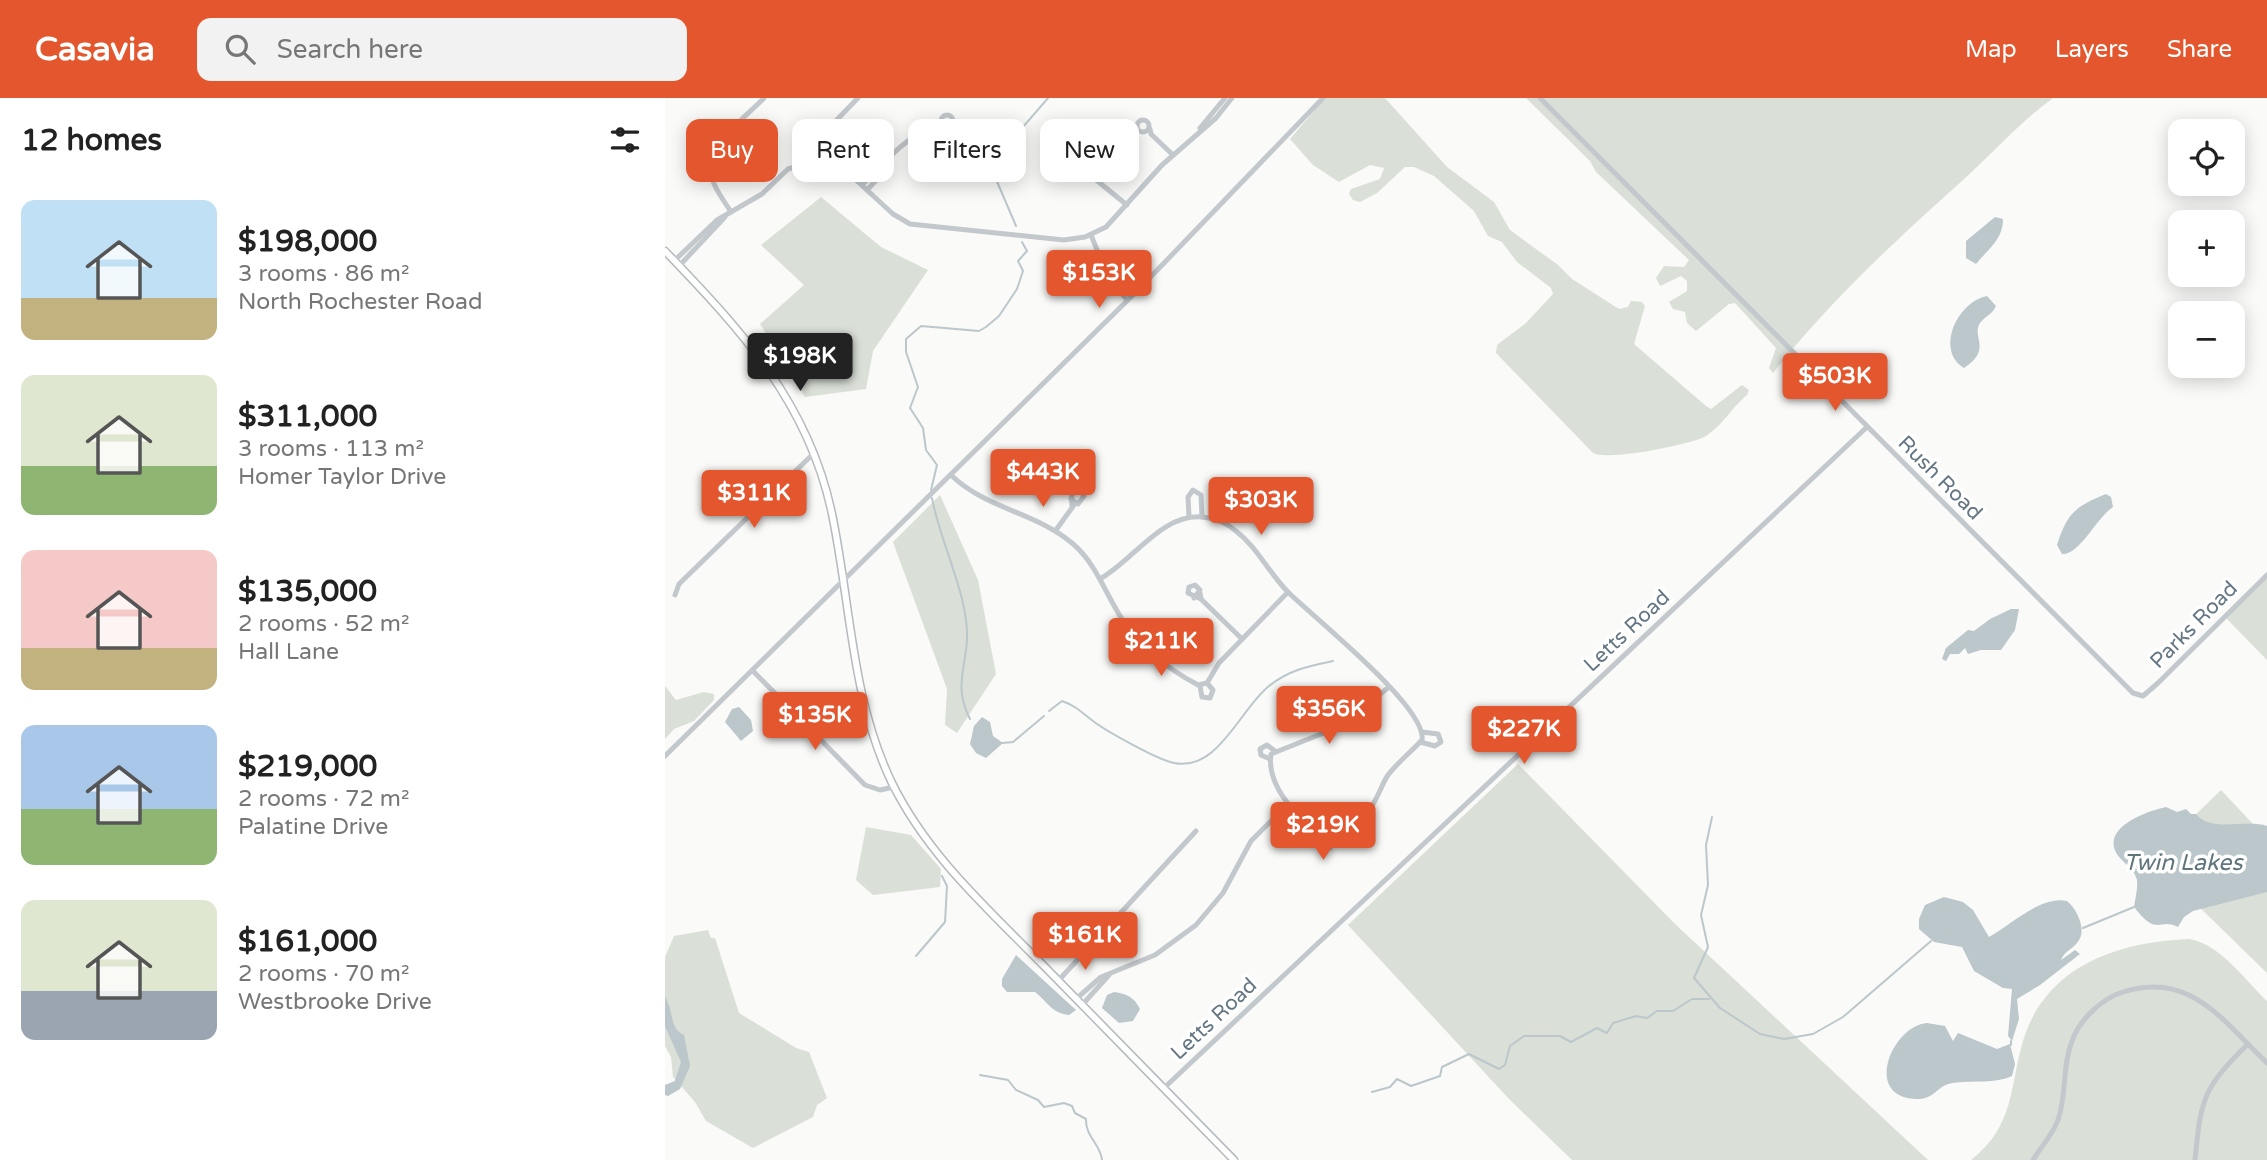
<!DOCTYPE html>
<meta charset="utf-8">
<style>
body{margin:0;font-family:"Varela Round",sans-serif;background:#f2f2f2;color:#222;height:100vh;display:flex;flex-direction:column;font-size:26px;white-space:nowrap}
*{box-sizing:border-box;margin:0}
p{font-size:23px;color:#767676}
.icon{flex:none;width:38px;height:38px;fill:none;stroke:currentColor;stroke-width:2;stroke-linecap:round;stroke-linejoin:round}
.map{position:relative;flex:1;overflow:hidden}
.panel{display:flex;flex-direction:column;background:#fff;width:665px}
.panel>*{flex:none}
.guide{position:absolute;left:21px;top:21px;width:665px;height:63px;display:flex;gap:14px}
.tools{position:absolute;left:1503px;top:21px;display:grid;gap:14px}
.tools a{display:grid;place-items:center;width:77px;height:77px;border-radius:14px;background:#fff;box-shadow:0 4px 18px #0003;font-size:35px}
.price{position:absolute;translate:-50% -60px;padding:0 16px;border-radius:7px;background:#e4572e;color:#fff;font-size:23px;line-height:46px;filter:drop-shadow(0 2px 4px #0008)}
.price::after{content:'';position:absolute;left:50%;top:42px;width:21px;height:16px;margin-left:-10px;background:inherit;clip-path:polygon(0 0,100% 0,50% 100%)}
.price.on{background:#222;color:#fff}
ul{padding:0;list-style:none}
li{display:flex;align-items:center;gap:21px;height:175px;padding:0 21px}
li span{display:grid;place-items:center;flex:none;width:196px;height:140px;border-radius:14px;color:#555}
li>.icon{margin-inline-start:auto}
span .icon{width:84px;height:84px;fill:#fffc;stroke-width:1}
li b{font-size:30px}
h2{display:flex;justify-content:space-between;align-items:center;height:84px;padding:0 21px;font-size:30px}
.chip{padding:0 24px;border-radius:14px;background:#fff;box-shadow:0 4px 18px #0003;font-size:24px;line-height:63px}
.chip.on{background:#e4572e;color:#fff}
header{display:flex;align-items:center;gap:42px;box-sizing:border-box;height:98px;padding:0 35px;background:#e4572e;color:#fff}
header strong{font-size:33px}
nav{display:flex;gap:38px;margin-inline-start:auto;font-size:24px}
.search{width:490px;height:63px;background:#f2f2f2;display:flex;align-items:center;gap:18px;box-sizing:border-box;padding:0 24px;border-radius:14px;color:#767676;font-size:26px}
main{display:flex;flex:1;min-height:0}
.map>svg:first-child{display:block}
.green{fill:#dadfd7}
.water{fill:#bbc7cb}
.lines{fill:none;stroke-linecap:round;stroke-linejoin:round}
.stream{stroke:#bbc7cb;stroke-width:2}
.major-casing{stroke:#b5babe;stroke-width:9}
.minor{stroke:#c3c8cc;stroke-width:5}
.major{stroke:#fff;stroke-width:6}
.labels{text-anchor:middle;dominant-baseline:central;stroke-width:7;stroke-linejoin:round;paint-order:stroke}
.street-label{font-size:21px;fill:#657683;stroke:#fff}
.water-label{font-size:23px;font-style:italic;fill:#60757c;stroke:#fff}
</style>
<header>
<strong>Casavia</strong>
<div class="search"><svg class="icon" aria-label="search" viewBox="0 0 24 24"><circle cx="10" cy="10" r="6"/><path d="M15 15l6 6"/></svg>Search here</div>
<nav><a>Map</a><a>Layers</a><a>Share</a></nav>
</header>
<main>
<section class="panel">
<h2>12 homes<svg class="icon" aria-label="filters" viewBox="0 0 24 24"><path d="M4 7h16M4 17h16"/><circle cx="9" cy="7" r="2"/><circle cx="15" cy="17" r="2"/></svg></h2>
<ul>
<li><span style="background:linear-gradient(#bfe0f5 70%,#c2b280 0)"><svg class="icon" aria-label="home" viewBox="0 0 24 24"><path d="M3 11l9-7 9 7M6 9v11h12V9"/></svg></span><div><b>$198,000</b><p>3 rooms · 86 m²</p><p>North Rochester Road</p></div></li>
<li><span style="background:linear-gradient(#dfe7d0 65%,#8fb573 0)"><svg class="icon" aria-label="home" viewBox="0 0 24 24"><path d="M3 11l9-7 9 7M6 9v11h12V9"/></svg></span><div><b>$311,000</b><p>3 rooms · 113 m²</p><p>Homer Taylor Drive</p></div></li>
<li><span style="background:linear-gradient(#f6c9c9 70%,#c2b280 0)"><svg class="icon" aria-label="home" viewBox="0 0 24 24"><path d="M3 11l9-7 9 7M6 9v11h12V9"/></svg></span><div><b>$135,000</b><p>2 rooms · 52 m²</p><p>Hall Lane</p></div></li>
<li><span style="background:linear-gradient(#a9c7e8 60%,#8fb573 0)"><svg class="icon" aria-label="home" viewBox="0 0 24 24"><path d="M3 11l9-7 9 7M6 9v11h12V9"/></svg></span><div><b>$219,000</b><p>2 rooms · 72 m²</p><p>Palatine Drive</p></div></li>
<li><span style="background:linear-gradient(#dfe7d0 65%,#9aa5b1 0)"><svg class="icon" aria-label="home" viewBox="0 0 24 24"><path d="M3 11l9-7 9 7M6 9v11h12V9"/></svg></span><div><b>$161,000</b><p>2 rooms · 70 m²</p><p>Westbrooke Drive</p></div></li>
</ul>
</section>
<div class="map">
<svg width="1602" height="1062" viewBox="0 0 1602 1062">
<rect width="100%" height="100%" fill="#fafaf8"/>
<g class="green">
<path d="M660,0h60l62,69 47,35 16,28 48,35 14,14 47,30 9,-2 3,-6 11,1 3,4 -11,38 72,62 5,3 31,-24 7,5 -2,5c-15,12 -26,33 -43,42 -16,8 -96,24 -111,16l-97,-100 1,-8 29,-22 27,-29 -2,-6 -34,-26 -15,-20 -14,-6 -14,-25 -40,-35 -20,-9h-9l-28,26 -17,9 -7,-2 -4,-6 2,-5 29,-10 4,-11 -14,-3 -31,17 -26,-17 -23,-26z"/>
<path d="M861,0h527c-33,24 -60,55 -90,82 -66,59 -136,124 -190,193l-4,-5 7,-20 -41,-45 -6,1 -33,27 -9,-8 -2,-11 -12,-3 -4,-7 18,-11v-10l-6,-5 -21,10 -4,-8 8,-12 20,1 5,-7 -93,-88 -6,-11z"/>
<polygon points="156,99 216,149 263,172 208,253 201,291 140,299 95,226 139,187 96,147"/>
<polygon points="275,397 313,482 331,576 292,635 280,627 282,591 228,444"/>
<polygon points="1602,478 1602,562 1560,519"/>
<polygon points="0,588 11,602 39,594 49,596 49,602 29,623 9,631 0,641"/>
<polygon points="853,666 1010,826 1263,1062 907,1062 844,1001 683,827"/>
<polygon points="1556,692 1602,741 1602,875 1485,761"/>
<polygon points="201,729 246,737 276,771 275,789 208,797 191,782"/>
<polygon points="43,832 46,840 50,840 74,915 131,950 144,954 162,1000 152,1007 148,1019 88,1050 41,1023 30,1004 8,979 6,959 0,948 0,859 9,838"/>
<path d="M1524,841c31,5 56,41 78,62v159h-296c44,-35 38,-71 52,-119 23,-76 96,-99 166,-102z"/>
</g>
<g class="water">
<path d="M1330,119l8,2c0,21 -15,30 -27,45l-10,-6v-17z"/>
<path d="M1322,198l9,10c-4,9 -11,10 -16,17 -9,14 13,26 -16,45 -29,-18 -7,-66 23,-72z"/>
<path d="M1441,396l5,3 2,10c-17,11 -33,48 -51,47l-5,-9c10,-32 19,-39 49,-51z"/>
<polygon points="1346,511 1354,511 1350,532 1336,552 1316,552 1303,556 1300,550 1294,556 1285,556 1281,563 1277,561 1281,550 1303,532 1309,533 1325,521"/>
<polygon points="74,609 86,622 88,633 76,643 60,624 67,611"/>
<polygon points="317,619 325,624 328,638 338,645 321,660 311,655 305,646 309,628"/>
<path d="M1501,709l11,5 9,-3 5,5h5c15,19 49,5 71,12v66l-74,19 -9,6 -6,10c-20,-10 -20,11 -44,-20 1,-7 4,-19 3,-27 -3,-11 -10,-14 -17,-22 -24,-29 27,-47 46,-51z"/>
<path d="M1279,799l19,5 10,8 16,27c22,-12 52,-42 78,-36 11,9 19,29 12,39 -4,8 -15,11 -18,20l14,-10 5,4 -40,31 -23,14 2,20 -7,22 -4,-5 4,-47 -9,-1 -29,-17 -12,-24 -28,-5 -15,-13v-10l6,-14z"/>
<path d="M351,857l60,55 -7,5c-18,-2 -21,-13 -34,-23h-28l-5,-6v-7z"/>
<path d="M449,894c13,2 20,5 26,17l-7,12 -14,2 -17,-15 5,-13z"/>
<path d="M0,899c9,13 4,32 19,38l6,31 -10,23 -12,7 -3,-1v-10l10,-4 6,-19 -16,-36z"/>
<path d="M1262,925l18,3 8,15 5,-8 39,16 13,-5 5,20 -3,12c-16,8 -41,4 -59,7 -17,2 -17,17 -38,16 -52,-3 -23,-73 12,-76z"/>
</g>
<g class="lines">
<g class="stream">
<polyline points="351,128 325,67 383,0"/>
<polyline points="266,392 272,367 261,352 258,330 245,310 253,289 241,254 241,241 256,228 314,233 321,229 334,218 352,191 358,173 353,163 362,153 357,144"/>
<path d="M267,400c8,45 37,98 35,142 -2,31 -13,48 3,79"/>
<path d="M384,613l13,-10c14,5 19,11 31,20 13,10 65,39 81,42 44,9 66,-54 95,-77 20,-16 40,-20 64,-25"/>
<polyline points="337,645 348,644 379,618"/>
<polyline points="1047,719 1041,747 1043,787 1036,817 1043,849 1029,880 1055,910 1095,936 1119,941 1148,936 1178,919 1266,843"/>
<polyline points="1418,830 1469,809"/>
<polyline points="251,858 280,824 282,788 277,778"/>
<polyline points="1346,947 1346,943"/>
<path d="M315,977l28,5 8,10 22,10 6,7 20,-4 8,3 3,7 11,6c-1,17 15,26 16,41"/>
<polyline points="707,994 725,989 732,981 746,988 775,978 777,969 804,956 834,971 840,967 845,948 859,938 895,938 906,944 932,930 942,935 948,925 971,918 982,920 992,913 1008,913 1027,901 1044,901"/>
</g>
<g class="major-casing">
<path id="major" d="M0,153c76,79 144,152 167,263 19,91 19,184 60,269 36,73 96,126 152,183 63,65 127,129 190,194"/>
</g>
<g class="minor">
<polyline points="875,0 1468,595 1478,598 1493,585 1602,477"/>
<circle cx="282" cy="23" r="6"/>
<circle cx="478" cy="28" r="6"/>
<polyline points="535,30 560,0"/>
<polyline points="485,31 486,36 508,57"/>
<circle cx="398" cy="62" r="6"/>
<polyline points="404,60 462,107"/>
<polyline points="152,64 159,35 193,0"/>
<polyline points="47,67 30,68 26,74 30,80 47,80"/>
<path d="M197,87c18,-18 55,-62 82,-58"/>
<polyline points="202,92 215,78 218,68"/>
<path d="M66,114c-6,-10 -16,-22 -19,-34 -7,-33 32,-59 52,-80"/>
<polyline points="426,137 443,179 462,202"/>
<polyline points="9,163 52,122 97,96 123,71 146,64 161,64 179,71 228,116 245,126 399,142 420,139 441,129 497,67 551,20 567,0"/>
<polyline points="14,168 60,119"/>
<path d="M286,377c35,34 84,37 121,68 24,20 33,50 50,76 18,29 46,50 76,66l9,-2 12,-20 69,-71"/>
<path d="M406,401l7,5 6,-8 -3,-5 -7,1c-4,4 -2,8 -2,14"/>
<polyline points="524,419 523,399 528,392 536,397 537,419"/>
<polyline points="391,432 409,407"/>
<path d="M435,481c35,-20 61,-65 102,-62 12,1 25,6 34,14 21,16 33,42 52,61 24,24 140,116 134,148 -11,12 -24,22 -34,35 -6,9 -9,20 -15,29 -23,35 -54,31 -81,4 -13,-14 -24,-34 -21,-54l70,-28 48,-39"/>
<polyline points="535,495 536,501 577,541"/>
<polyline points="10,497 14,486 148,356"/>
<polyline points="529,500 535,492 530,487 524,489 523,495 536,501"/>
<polyline points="88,573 200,687 215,692 229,689"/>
<polyline points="535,588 537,599 545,600 548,592 542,585"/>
<polyline points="755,644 770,648 776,644 773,636 757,634"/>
<polyline points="0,658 474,191 658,0"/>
<polyline points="605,661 596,657 595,651 602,647 610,653"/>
<polyline points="655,730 654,746 657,751 665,750 668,732"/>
<polyline points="393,883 531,733"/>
<polyline points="411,901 436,879 490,857 531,827 558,795 586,743 623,706"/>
<polyline points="417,907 444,877"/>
<polyline points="499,990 1202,329"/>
<path d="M1368,1062c8,-13 20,-26 25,-40 9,-26 4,-54 14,-79 7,-20 28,-41 48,-48 69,-24 102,27 147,70"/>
<path d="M1530,1062c6,-62 8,-72 53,-116"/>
</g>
<use href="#major" class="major"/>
</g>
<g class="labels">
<g class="street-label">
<text transform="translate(1275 380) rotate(45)">Rush Road</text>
<text transform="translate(1529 527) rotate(-45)">Parks Road</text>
<text transform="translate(962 533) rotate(-43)">Letts Road</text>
<text transform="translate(549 921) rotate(-43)">Letts Road</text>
</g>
<g class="water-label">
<text x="1518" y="765">Twin Lakes</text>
</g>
</g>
</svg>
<div class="tools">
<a><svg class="icon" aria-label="locate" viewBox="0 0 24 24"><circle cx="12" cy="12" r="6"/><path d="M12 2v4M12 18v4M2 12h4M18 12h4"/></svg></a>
<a>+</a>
<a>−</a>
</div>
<b class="price" style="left:434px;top:212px">$153K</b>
<b class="price on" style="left:135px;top:295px">$198K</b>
<b class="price" style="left:1170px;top:315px">$503K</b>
<b class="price" style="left:378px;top:411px">$443K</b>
<b class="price" style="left:89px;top:432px">$311K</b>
<b class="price" style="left:596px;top:439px">$303K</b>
<b class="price" style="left:496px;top:580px">$211K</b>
<b class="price" style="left:664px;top:648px">$356K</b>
<b class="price" style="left:150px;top:654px">$135K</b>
<b class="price" style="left:859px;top:668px">$227K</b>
<b class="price" style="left:658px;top:764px">$219K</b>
<b class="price" style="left:420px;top:874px">$161K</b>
<div class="guide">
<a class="chip on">Buy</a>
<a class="chip">Rent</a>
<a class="chip">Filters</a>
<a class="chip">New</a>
</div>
</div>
</main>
